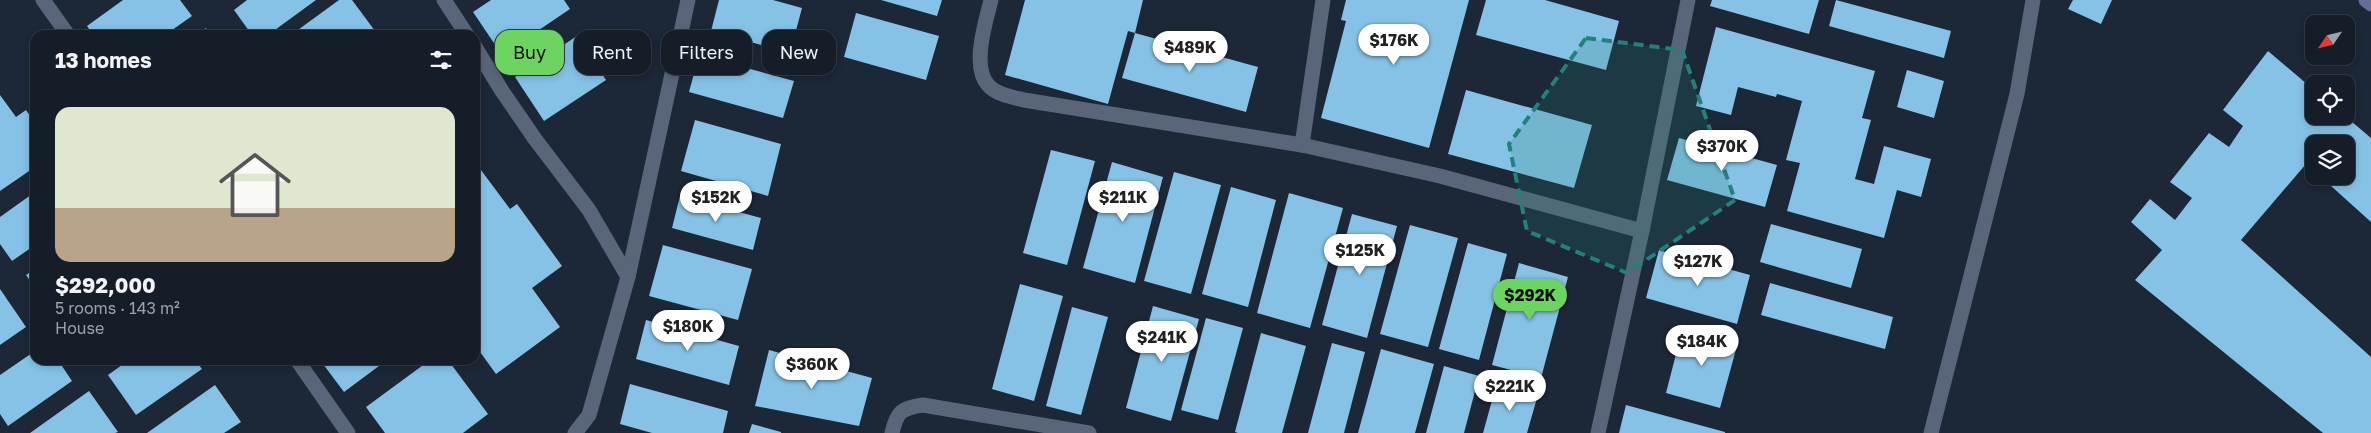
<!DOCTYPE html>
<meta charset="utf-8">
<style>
body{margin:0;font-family:"Golos Text",sans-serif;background:#1e2631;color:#f1f3f6;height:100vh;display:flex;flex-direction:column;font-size:19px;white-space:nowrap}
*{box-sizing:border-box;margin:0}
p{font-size:16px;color:#9da2a8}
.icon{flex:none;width:28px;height:28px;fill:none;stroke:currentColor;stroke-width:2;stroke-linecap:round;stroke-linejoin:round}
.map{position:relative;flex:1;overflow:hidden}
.sheet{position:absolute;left:30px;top:30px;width:450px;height:335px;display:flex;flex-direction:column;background:#151d29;border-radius:15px;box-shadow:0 2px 8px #0003,0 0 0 1px #343b46}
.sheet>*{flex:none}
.guide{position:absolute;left:495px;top:30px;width:475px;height:45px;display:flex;gap:10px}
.needle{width:32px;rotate:235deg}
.controls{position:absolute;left:2305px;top:15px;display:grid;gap:10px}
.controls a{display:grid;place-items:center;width:50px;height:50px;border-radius:10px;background:#151d29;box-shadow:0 2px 8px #0003,0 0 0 1px #343b46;font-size:25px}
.price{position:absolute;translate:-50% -42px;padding:0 11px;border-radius:18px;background:#fff;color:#222;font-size:16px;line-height:32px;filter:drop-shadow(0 1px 2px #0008)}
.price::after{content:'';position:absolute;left:50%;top:30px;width:15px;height:11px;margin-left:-8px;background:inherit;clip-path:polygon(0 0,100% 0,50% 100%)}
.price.on{background:#6dd361;color:#111}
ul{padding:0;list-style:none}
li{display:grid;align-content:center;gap:10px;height:265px;padding:0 25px}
li span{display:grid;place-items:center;height:155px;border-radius:15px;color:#555}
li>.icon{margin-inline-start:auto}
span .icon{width:90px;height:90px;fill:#fffc;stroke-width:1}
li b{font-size:21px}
h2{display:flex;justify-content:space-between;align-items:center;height:60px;padding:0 25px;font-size:21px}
.tag{padding:0 18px;border-radius:15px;background:#151d29;box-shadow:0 2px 8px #0003,0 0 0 1px #343b46;font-size:18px;line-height:45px}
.tag.on{background:#6dd361;color:#111}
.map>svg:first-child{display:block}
.building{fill:#85c2e5}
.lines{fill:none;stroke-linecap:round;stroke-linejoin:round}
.street{stroke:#596679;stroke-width:15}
.secondary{stroke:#656f94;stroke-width:15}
.marked{fill:#23807a;fill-opacity:0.2;stroke:#23807a;stroke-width:4;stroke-dasharray:10 6;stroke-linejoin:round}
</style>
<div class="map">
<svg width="2371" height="433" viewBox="0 0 2371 433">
<rect width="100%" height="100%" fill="#1c2737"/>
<g class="building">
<polygon points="123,0 180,0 192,16 165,35 93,35 87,26"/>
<polygon points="247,0 316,0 268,35 252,35 234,10"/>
<polygon points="339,0 352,0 378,35 291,35"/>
<polygon points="491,0 564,0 570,9 502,55 473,12"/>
<polygon points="719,0 773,0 802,8 790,53 711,31"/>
<polygon points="881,0 942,0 937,16"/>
<polygon points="1025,0 1143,0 1135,33 1128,31 1108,104 1005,75"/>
<polygon points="1346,0 1469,0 1429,148 1321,118 1346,21 1341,20"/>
<polygon points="1486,0 1545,0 1619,21 1606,70 1476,35"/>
<polygon points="1712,0 1819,0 1809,34 1710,6"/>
<polygon points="1836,0 1951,31 1944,58 1829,26"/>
<polygon points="2073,0 2112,0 2101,24 2068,9"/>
<polygon points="856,13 939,36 926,80 844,57"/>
<polygon points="1716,27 1875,71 1862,118 1871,120 1855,179 1874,184 1884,146 1931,159 1921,197 1897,190 1884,238 1787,211 1800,163 1786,160 1802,101 1777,94 1776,97 1738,87 1731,115 1696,106"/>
<polygon points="206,28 211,35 196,35"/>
<polygon points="1135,33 1258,67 1246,112 1122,78"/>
<polygon points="577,36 606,80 544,121 515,77"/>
<polygon points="2268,51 2314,90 2314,116 2345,116 2371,138 2371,222 2320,176 2346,176 2346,144 2314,144 2314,170 2306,164 2241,240 2371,357 2371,433 2323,433 2135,280 2162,250 2131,222 2150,199 2175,220 2192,198 2170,182 2209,133 2229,147 2243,126 2223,110"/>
<polygon points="699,55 794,81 783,118 689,92"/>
<polygon points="1907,70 1944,81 1934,118 1897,107"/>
<polygon points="1466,90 1592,125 1574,188 1448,154"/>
<polygon points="0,95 16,117 26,110 35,123 35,167 0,191"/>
<polygon points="695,120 781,144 768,196 681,171"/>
<polygon points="1679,138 1777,165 1765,207 1667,180"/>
<polygon points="1051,150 1095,161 1067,265 1023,253"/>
<polygon points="475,162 510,209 517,204 562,266 532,288 560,327 496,374 475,345"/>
<polygon points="1112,162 1163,177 1135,283 1083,268"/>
<polygon points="1174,172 1221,185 1191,294 1144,281"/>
<polygon points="1231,187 1276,200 1248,307 1202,294"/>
<polygon points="35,192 35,245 12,261 0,244 0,217"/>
<polygon points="1289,193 1343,208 1310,328 1257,313"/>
<polygon points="680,196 761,218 753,250 672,228"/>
<polygon points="1352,214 1397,226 1367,338 1322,325"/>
<polygon points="1771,224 1862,249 1851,288 1760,262"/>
<polygon points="1410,225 1458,238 1428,347 1380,334"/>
<polygon points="1468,243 1507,254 1479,360 1439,349"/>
<polygon points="663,245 752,269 738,320 649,296"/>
<polygon points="1659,250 1750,275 1737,324 1646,298"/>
<polygon points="1519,263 1568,277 1541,378 1492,365"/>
<polygon points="35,269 35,288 26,275"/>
<polygon points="1770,283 1893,317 1885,349 1761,315"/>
<polygon points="1020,284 1063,296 1034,401 992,389"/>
<polygon points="0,289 26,327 0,345"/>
<polygon points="1153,306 1199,319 1171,421 1126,408"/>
<polygon points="1072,307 1108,317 1081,415 1046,406"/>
<polygon points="1206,318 1243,328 1218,420 1181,410"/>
<polygon points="646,320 739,346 729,385 636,359"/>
<polygon points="1683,327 1738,342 1720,408 1666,393"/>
<polygon points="1261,333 1306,346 1282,433 1238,433 1235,432"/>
<polygon points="1332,343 1365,352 1344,433 1308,433"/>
<polygon points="1381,349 1434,364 1415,433 1358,433"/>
<polygon points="769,350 872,378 859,426 755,406"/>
<polygon points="35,351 35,360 58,360 72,381 8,426 0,414 0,375"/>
<polygon points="129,360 195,360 202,369 136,415 108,375"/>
<polygon points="320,360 387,360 344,392"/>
<polygon points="430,360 448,360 488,414 463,433 385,433 366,407"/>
<polygon points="1444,366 1479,376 1464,433 1426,433"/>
<polygon points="630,384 728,411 723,433 652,433 620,424"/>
<polygon points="215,385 241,422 224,433 147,433"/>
<polygon points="1496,386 1537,398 1527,433 1483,433"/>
<polygon points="89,391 118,432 115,433 30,433"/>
<polygon points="1626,405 1725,432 1725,433 1619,433"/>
<polygon points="752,424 781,432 781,433 749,433"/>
</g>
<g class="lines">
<g class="street">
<polyline points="43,0 68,35"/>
<polyline points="444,0 467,35"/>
<path d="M991,0c-5,21 -20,66 -3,85 9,10 24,12 36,15l278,45 138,31 202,55"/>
<polyline points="475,47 502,91 535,139 589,210 628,277"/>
<polyline points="1302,145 1323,0"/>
<polyline points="297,360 348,433"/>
<polyline points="575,433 589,415 628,277 688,0"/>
<path d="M892,433c5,-22 10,-25 31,-28l166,28"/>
<polyline points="1598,433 1642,231 1688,0"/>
<polyline points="1931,433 2017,94 2033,0"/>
</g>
<polyline class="secondary" points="2366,0 2371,4"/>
</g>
<path class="marked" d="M1586,38l96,12 53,150 -108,73 -100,-42 -18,-87z"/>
</svg>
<div class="controls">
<a><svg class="needle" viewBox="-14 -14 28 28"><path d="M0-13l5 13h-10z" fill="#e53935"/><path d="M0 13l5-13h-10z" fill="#9da2a8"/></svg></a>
<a><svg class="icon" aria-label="locate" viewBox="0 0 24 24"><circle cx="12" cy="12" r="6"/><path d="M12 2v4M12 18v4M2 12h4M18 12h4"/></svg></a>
<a><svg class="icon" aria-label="layers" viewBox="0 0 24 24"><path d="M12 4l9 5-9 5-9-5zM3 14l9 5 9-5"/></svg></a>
</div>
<b class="price" style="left:1394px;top:66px">$176K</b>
<b class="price" style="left:1190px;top:73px">$489K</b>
<b class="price" style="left:1722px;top:172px">$370K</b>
<b class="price" style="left:716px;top:223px">$152K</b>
<b class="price" style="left:1123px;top:223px">$211K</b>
<b class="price" style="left:1360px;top:276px">$125K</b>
<b class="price" style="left:1698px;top:287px">$127K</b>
<b class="price on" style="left:1530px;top:321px">$292K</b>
<b class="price" style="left:688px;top:352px">$180K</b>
<b class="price" style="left:1162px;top:363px">$241K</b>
<b class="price" style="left:1702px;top:367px">$184K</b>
<b class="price" style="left:812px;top:390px">$360K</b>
<b class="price" style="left:1510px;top:412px">$221K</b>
<div class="guide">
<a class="tag on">Buy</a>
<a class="tag">Rent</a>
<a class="tag">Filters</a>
<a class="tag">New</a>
</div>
<section class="sheet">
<h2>13 homes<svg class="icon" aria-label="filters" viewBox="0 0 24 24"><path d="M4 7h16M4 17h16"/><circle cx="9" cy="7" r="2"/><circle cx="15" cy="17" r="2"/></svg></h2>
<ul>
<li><span style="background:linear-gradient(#dfe7d0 65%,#b9a48a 0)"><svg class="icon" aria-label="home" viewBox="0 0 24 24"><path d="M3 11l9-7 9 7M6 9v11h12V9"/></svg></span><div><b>$292,000</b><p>5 rooms · 143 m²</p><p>House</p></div></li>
</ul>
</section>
</div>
